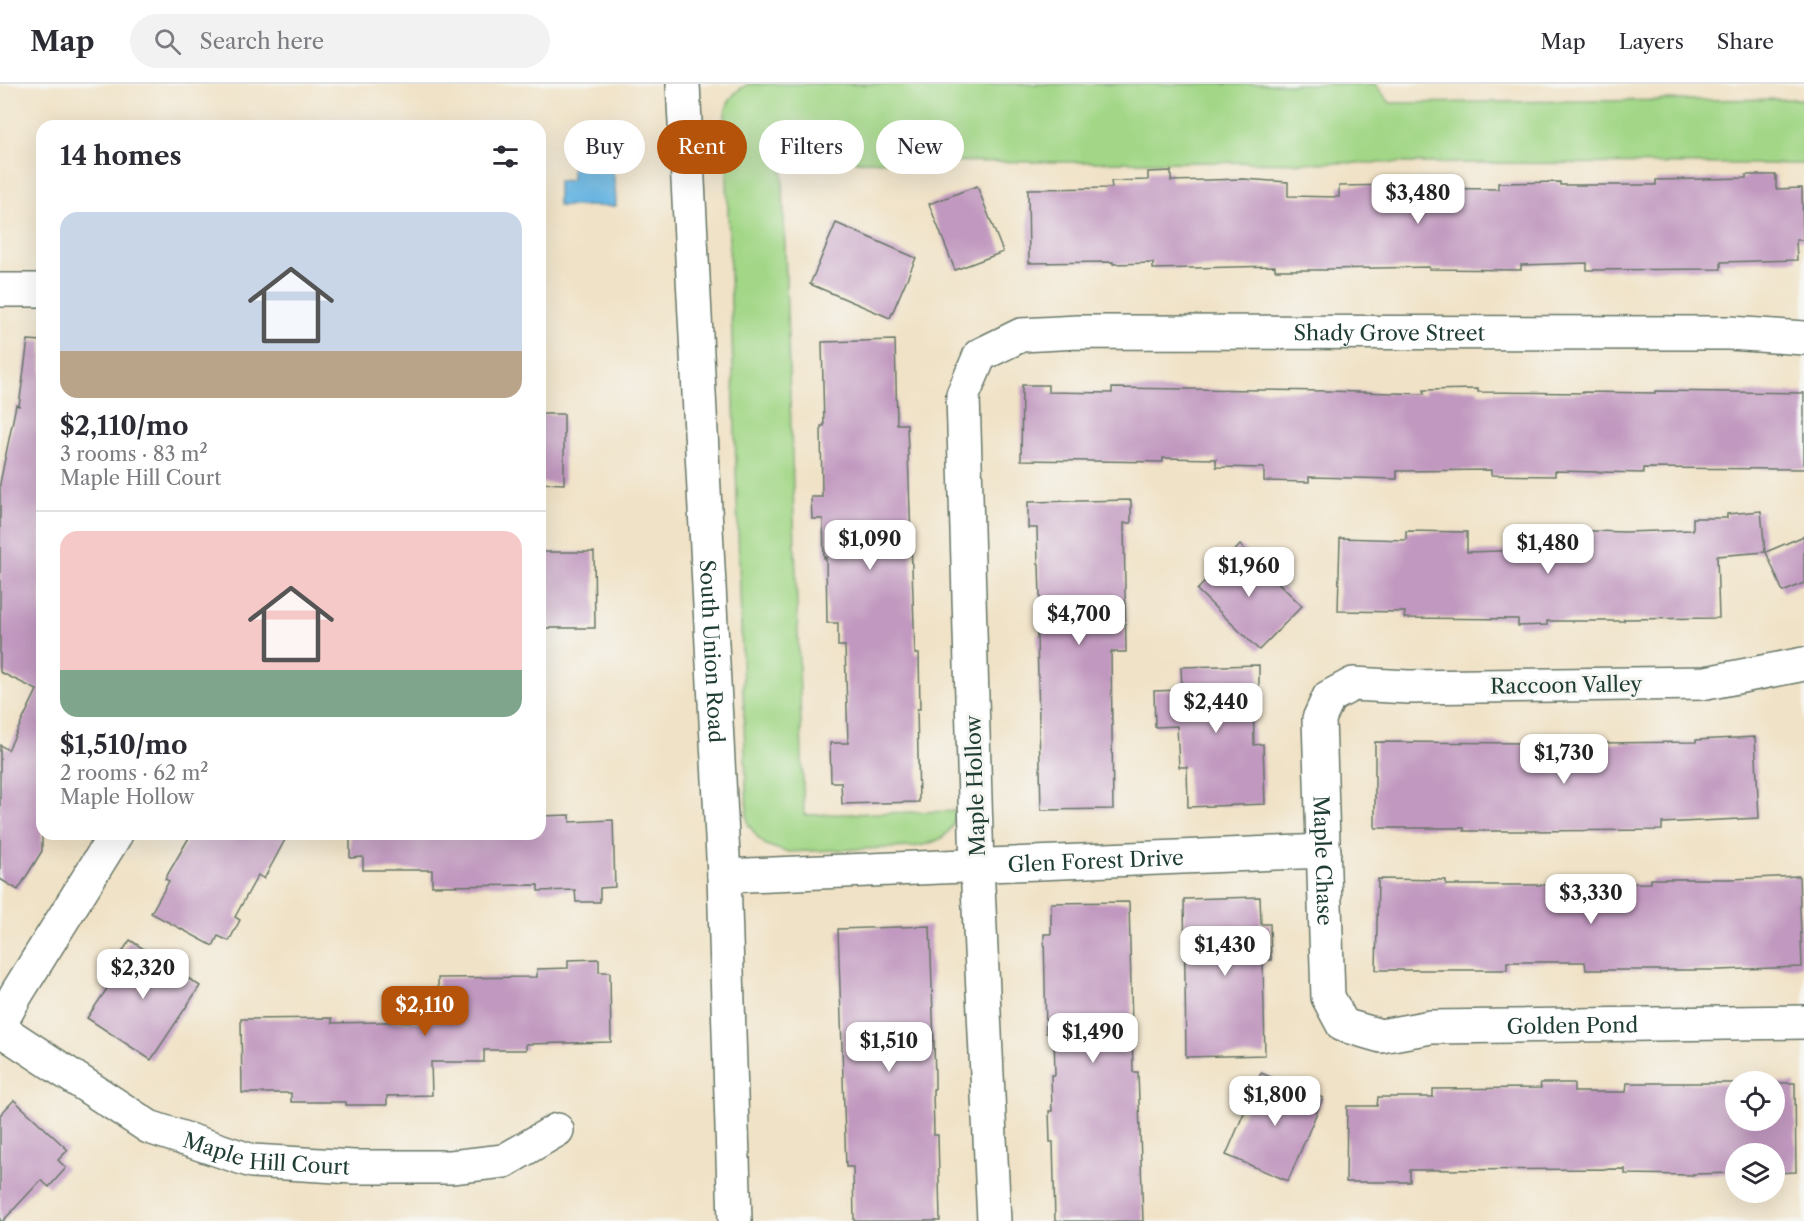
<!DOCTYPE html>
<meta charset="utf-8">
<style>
body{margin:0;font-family:"Libre Caslon Text",serif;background:#f2f2f3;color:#2b2b33;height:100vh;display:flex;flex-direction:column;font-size:22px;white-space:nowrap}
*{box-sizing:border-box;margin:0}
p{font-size:20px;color:#7c7c81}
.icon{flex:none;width:33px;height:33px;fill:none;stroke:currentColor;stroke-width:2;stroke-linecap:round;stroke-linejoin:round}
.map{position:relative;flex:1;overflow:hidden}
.sheet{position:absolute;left:36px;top:36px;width:510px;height:720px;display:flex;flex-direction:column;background:#fff;border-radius:18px;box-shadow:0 6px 24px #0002}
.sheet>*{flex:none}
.guide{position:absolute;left:564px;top:36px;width:570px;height:54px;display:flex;gap:12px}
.fabs{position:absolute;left:1725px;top:987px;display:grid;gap:12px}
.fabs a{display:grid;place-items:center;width:60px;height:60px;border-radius:50%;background:#fff;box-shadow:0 6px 24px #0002;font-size:30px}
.price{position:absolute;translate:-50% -51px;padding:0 14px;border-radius:12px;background:#fff;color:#222;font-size:20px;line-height:39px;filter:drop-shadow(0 2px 3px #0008)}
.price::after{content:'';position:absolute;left:50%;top:36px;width:18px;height:14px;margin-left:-9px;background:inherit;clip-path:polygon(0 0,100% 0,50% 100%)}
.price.active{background:#b45309;color:#fff}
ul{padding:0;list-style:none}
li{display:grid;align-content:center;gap:12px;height:318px;padding:0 24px}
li+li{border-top:2px solid #e1e1e2}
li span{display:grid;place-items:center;height:186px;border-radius:18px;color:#555}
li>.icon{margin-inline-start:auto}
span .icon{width:108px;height:108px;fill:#fffc;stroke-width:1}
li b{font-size:26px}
h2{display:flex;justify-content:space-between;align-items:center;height:72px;padding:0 24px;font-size:26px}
.chip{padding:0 21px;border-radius:27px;background:#fff;box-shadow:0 6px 24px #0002;font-size:21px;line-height:54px}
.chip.active{background:#b45309;color:#fff}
header{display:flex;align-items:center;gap:36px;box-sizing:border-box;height:84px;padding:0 30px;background:#fff;border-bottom:2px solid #e1e1e2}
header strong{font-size:28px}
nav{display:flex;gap:33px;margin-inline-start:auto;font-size:21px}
.search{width:420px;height:54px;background:#f2f2f3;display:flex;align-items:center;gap:15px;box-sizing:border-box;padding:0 21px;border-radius:33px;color:#7c7c81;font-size:22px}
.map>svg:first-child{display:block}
.green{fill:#a3d787;stroke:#618a5e;stroke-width:1.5}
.water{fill:#6ab7e3;stroke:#447a8c;stroke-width:1.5}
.building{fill:#c198bf}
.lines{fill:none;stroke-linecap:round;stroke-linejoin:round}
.minor-casing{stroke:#687767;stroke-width:36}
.minor{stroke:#fff;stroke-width:33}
.labels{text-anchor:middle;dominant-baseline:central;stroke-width:6;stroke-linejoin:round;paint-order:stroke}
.street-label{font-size:21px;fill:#1f3d34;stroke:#f6f6f2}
</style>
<header>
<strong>Map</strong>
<div class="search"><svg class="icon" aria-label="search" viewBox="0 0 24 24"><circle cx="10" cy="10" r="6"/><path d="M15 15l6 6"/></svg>Search here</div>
<nav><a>Map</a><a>Layers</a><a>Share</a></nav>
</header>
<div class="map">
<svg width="1804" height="1137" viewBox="0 0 1804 1137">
<rect width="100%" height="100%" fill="#f6f6f2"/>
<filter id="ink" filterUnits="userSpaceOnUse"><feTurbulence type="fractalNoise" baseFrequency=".0167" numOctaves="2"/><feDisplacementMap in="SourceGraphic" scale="12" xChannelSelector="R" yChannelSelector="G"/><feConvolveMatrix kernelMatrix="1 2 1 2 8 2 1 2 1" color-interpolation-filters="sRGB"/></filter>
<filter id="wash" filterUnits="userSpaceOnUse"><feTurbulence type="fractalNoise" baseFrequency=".008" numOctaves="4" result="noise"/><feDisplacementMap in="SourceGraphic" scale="24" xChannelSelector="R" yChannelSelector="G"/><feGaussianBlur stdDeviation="1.35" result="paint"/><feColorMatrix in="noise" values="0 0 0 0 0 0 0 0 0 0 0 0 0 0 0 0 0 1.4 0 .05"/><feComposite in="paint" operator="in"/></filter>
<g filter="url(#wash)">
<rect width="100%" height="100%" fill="#f0e2c6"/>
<path class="green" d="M749,0h626l15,19 414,-4v65l-1022,-3 22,654 153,-4c-5,27 -20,32 -44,36l-127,5 -20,-7 -7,-6 -11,-15 -1,-9 -22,-701c2,-13 11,-25 24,-30z"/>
<path class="water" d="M580,32l5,1c26,29 30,51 31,89h-58v-25l14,-1 -2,-49h11z"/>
<g id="blocks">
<g class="building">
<polygon points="1171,87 1171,97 1243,95 1288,98 1288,112 1339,113 1339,102 1402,101 1402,104 1498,105 1498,99 1560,98 1560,101 1656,101 1656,96 1746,94 1746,91 1776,91 1776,105 1802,104 1803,156 1796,156 1797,176 1721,178 1721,185 1587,186 1587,179 1521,181 1521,186 1429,185 1429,183 1327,185 1327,186 1275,186 1275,182 1153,185 1153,179 1113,180 1113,178 1029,179 1028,105 1112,104 1111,97 1148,96 1148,88"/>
<polygon points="977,102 1003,168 955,186 929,120"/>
<polygon points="836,139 916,174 890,234 810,200"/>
<polygon points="28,256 42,257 42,767 18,806 0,795 0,661 8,666 37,606 0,588 0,399 16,321 19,322"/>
<polygon points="895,256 897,340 907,340 915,570 919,570 920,625 917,625 919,718 842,720 841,698 831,698 830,659 848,659 845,562 838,562 838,539 827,539 826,473 824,474 823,435 812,435 811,413 822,413 821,342 824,342 822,258"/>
<polygon points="1022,301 1048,301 1048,308 1112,309 1112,304 1327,307 1424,310 1424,306 1478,305 1478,308 1583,309 1583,308 1655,309 1655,307 1804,309 1804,385 1643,384 1643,389 1555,387 1555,392 1491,391 1491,386 1397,387 1397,395 1309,393 1309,398 1264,397 1264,384 1216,383 1216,375 1163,374 1163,378 1021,376"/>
<polygon points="542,330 564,330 564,400 540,399 540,334 542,334"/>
<polygon points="1131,416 1131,439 1124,439 1126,568 1111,568 1113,725 1041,726 1037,550 1041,550 1039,480 1038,480 1037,444 1028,444 1028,418"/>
<polygon points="1761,427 1765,468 1717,472 1719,534 1624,535 1624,537 1547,537 1547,541 1518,542 1518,535 1404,534 1405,528 1338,527 1340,454 1406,456 1406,447 1467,448 1467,468 1564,465 1564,446 1624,448 1693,446 1693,434 1727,434 1727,430"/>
<polygon points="1804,452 1804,499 1783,508 1766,468"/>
<polygon points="1240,461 1302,522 1259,566 1197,506"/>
<polygon points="540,468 594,468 595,544 540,544"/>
<polygon points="1259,581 1259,606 1253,607 1254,661 1263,660 1265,720 1188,723 1187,683 1179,683 1177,642 1155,643 1154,607 1182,606 1181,583"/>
<polygon points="1563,652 1563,658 1596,657 1596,659 1696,658 1696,656 1755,653 1759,734 1662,739 1662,746 1520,747 1464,747 1464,744 1375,744 1375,658 1534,659 1533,653"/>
<polygon points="570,731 570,738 613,736 615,803 600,804 600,818 576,818 575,806 538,807 538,801 432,802 432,786 363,786 363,773 350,774 350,750 540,750 540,732"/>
<polygon points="191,750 288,750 264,795 258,791 235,833 240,836 229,857 218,852 213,862 151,829 169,797 165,795"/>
<polygon points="1799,792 1802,883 1719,886 1586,886 1585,878 1507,878 1507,886 1376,886 1378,795 1446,796 1446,801 1552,801 1651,799 1651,795 1731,795"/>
<polygon points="1260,813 1261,840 1270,840 1271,876 1263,876 1265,971 1186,973 1184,815"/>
<polygon points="1129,818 1133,988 1138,988 1143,1137 1055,1137 1053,1058 1050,1058 1049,1027 1052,1027 1051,991 1055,991 1054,949 1046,949 1044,850 1051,850 1051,819"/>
<polygon points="930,842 935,991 935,1005 933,1005 934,1051 938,1051 940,1137 854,1137 853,1083 846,1083 838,845"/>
<polygon points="130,856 200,902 151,976 87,934 113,896 106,892"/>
<polygon points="599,875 599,888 610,888 611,958 526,960 526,966 484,966 484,978 431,978 432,1011 387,1012 387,1021 346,1021 346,1018 291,1018 291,1009 242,1009 241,935 332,934 332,939 439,937 438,894 537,893 537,885 568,884 568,876"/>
<polygon points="1261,989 1323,1014 1288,1097 1226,1071"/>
<polygon points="1540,999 1574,999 1574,1008 1626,1008 1627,999 1736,999 1736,1036 1774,1036 1774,999 1795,999 1796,1088 1774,1089 1774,1070 1736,1070 1736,1089 1693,1090 1693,1091 1625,1090 1625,1085 1410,1086 1410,1098 1346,1098 1347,1022 1377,1022 1378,1013 1433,1013 1433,1005 1541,1004"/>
<polygon points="14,1016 68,1066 58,1076 66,1084 49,1103 41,1096 3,1137 0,1137 0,1031"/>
</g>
</g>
</g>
<g filter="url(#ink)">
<use href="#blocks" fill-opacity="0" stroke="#687767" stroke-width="1.5"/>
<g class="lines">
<g class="minor-casing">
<g id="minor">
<path id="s1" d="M683,0l41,792 11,345"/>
<polyline points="0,206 42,206"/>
<path id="s2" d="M1804,580l-98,19 -297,4 -56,-3 -24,13 -10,22 9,278 15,28 38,11 50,-9 373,-5"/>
<path id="s3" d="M724,792l600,-25"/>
<polyline points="0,940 17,909 116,750"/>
<path id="s4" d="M0,945l149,98 103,34 102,6h97l53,-6 53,-31"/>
<path id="s5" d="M994,1137l-17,-355 -14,-471 17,-40 41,-20 57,-3 651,1 75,5"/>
</g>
</g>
<use href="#minor" class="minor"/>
</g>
</g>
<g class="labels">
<g class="street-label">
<text stroke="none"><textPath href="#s5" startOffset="1284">Shady Grove Street</textPath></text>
<text stroke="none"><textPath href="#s1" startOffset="568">South Union Road</textPath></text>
<text transform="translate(1566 601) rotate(-1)">Raccoon Valley</text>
<text transform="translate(975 702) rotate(-92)">Maple Hollow</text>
<text stroke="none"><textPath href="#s3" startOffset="372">Glen Forest Drive</textPath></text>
<text stroke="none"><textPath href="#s2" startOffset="646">Maple Chase</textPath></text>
<text stroke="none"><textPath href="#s2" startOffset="1046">Golden Pond</textPath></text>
<text stroke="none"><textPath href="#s4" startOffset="300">Maple Hill Court</textPath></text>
</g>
</g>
</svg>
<div class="fabs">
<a><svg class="icon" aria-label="locate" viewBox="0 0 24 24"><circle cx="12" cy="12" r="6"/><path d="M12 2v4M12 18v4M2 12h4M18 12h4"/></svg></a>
<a><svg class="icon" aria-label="layers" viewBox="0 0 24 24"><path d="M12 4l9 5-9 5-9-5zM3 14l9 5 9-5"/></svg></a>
</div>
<b class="price" style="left:1418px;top:141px">$3,480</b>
<b class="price" style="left:870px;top:487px">$1,090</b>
<b class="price" style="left:1548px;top:491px">$1,480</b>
<b class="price" style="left:1249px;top:514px">$1,960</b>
<b class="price" style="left:1079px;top:562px">$4,700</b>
<b class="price" style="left:1216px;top:650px">$2,440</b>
<b class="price" style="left:1564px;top:701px">$1,730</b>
<b class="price" style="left:1591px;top:841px">$3,330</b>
<b class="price" style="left:1225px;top:893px">$1,430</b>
<b class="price" style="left:143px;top:916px">$2,320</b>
<b class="price active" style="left:425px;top:953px">$2,110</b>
<b class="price" style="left:1093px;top:980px">$1,490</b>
<b class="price" style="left:889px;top:989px">$1,510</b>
<b class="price" style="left:1275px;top:1043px">$1,800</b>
<div class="guide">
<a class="chip">Buy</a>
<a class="chip active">Rent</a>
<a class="chip">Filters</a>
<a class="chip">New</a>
</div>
<section class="sheet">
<h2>14 homes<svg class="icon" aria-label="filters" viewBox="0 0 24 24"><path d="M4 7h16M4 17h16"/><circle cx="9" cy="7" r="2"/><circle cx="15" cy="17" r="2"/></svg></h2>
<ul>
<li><span style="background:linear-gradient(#c9d6e8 75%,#b9a48a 0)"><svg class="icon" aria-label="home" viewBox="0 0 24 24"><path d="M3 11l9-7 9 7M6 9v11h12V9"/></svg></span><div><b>$2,110/mo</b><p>3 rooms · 83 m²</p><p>Maple Hill Court</p></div></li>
<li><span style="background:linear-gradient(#f6c9c9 75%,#7fa58c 0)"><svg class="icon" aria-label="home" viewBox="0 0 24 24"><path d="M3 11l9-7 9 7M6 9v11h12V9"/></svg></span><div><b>$1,510/mo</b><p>2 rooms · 62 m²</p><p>Maple Hollow</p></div></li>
</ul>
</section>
</div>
